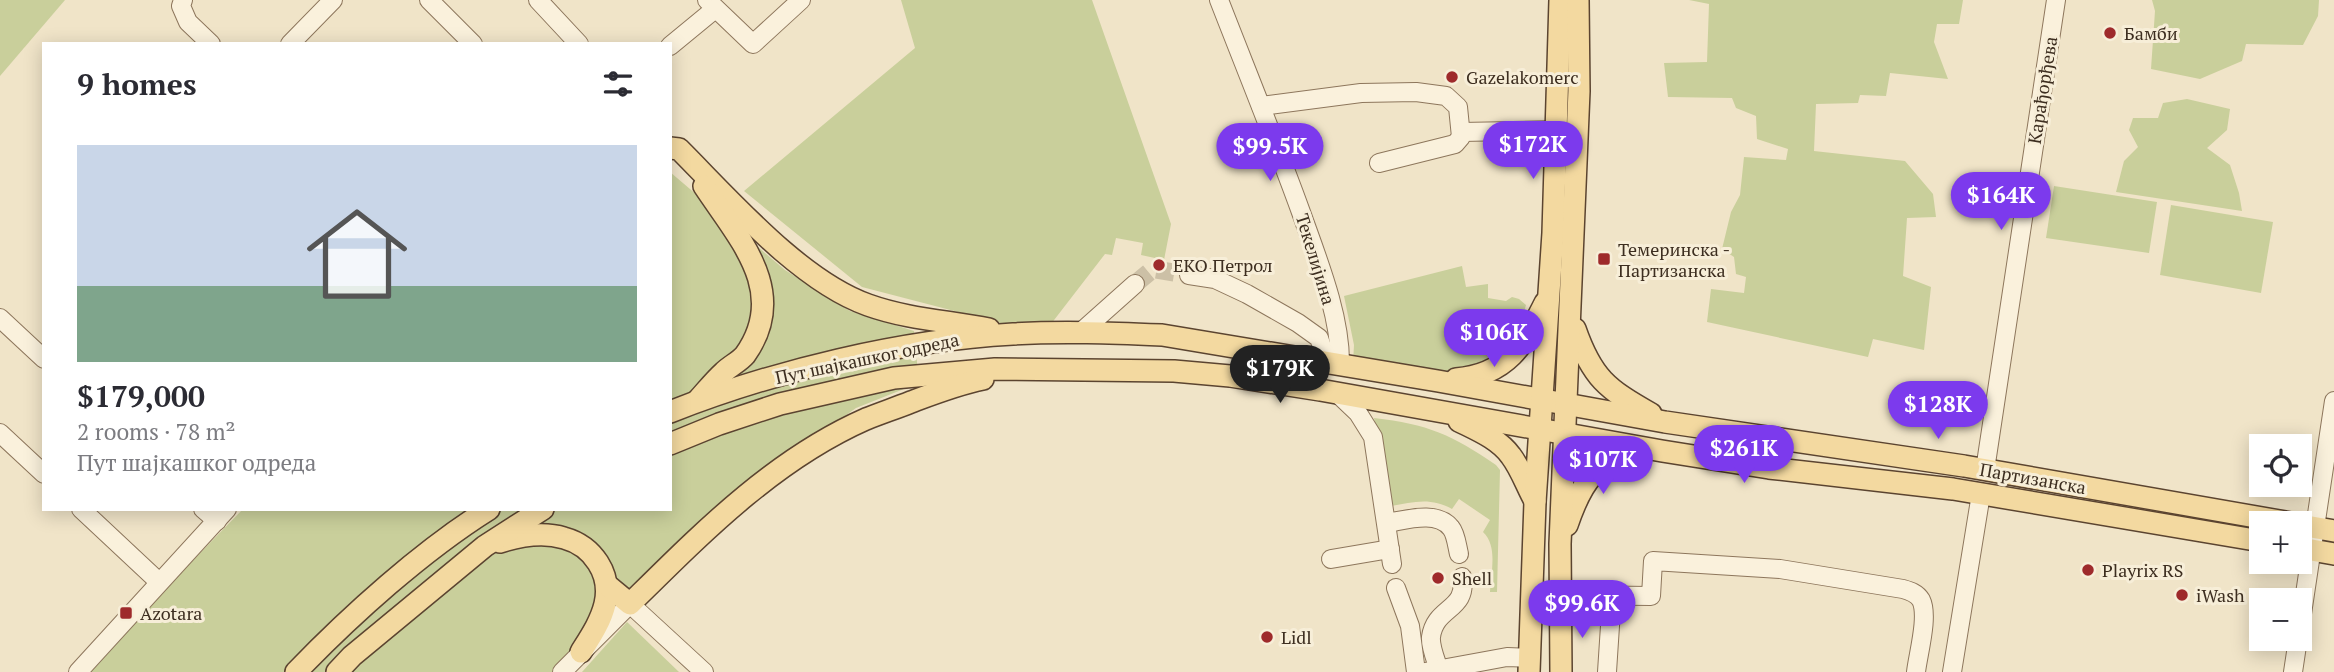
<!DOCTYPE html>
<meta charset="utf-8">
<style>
body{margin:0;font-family:"PT Serif",serif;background:#f2f2f3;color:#2b2b33;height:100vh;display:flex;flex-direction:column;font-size:26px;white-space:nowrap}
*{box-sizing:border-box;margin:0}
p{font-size:23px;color:#7c7c81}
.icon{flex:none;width:38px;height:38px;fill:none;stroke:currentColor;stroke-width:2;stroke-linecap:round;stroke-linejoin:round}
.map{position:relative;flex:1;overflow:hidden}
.panel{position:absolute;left:42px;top:42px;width:630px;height:469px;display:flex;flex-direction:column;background:#fff;border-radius:0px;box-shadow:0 4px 18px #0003}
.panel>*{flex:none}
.tools{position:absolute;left:2249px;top:434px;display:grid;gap:14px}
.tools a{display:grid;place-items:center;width:63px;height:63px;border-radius:0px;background:#fff;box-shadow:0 4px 18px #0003;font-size:35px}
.price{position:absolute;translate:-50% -60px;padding:0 16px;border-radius:24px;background:#7c3aed;color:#fff;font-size:23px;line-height:46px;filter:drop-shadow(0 2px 4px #0008)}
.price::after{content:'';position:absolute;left:50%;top:42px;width:21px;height:16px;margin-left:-10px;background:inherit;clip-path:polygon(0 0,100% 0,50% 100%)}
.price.current{background:#222;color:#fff}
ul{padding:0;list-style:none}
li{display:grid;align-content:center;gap:14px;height:371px;padding:0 35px}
li span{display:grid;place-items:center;height:217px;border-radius:0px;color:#555}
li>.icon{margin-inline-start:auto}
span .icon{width:126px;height:126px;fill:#fffc;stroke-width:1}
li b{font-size:30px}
h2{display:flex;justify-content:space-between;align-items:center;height:84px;padding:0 35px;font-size:30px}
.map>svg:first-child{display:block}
.green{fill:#c9cf9b}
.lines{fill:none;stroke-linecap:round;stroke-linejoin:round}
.minor-tunnel{stroke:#ccc0a6;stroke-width:18;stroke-dasharray:18 9;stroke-linecap:butt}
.minor-casing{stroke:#8d765c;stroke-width:20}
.major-casing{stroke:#5b4430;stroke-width:24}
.minor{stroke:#faf1dc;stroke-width:18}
.major{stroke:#f3d9a0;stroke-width:21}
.poi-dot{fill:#9e2a2b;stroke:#f7eed8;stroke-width:2.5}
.labels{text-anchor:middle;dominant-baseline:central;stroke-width:6;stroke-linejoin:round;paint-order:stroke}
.poi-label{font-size:18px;fill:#3d2e20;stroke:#f7eed8;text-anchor:start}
.street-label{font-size:18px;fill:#3d2e20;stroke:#f7eed8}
</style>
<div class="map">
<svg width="2334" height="672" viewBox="0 0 2334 672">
<rect width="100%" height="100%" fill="#f0e4c8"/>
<g class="green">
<polygon points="0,0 65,0 0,76"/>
<polygon points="901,0 1092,0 1171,224 1164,260 1141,255 1143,243 1116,238 1112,255 1105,254 1051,324 1012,326 862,287 744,191 915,48"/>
<polygon points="1689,0 1963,0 1959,24 1937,24 1934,42 1948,79 1890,73 1886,96 1860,95 1858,103 1816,104 1814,151 1905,161 1933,194 1936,217 1907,218 1903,276 1931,287 1924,350 1873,339 1868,357 1707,322 1711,289 1744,293 1746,277 1736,274 1734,257 1722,249 1731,212 1740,195 1744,157 1786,160 1788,149 1757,139 1756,116 1736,108 1732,98 1668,97 1664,63 1707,62 1709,4"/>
<polygon points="2152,0 2319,0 2318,16 2303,45 2246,44 2242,61 2200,79 2151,69 2155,11"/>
<polygon points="2187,99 2230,109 2227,130 2207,148 2230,165 2239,193 2242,211 2116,192 2124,161 2138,147 2129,130 2133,118 2158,118 2163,103"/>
<polygon points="670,172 785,270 850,311 914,331 919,383 856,408 806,444 560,672 84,672 243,509 670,509"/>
<polygon points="2054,186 2157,202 2149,253 2046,238"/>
<polygon points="2171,205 2273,222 2261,293 2160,275"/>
<polygon points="1462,266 1466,287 1488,284 1488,298 1506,301 1512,297 1519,299 1526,305 1515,343 1503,359 1443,374 1353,363 1354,345 1344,296"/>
<path d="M1374,418c54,6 78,17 122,47l4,5 -3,122h-7c1,-20 8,-46 -7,-60l7,-12 -31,-21 -7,10c-21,-12 -39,-7 -61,-3z"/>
<polygon points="627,622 679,672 582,672"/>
</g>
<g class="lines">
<polyline class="minor-tunnel" points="1135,284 1153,269 1189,275"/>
<g class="minor-casing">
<g id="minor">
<polyline points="183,0 181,6 188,22 211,44"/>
<polyline points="429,0 473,44"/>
<polyline points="538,0 579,44"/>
<polyline points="707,0 753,44 801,0"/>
<path d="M1219,0c28,72 57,143 83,215 16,45 39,102 38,150"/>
<polyline points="290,44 333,0"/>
<polyline points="670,46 715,9"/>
<polyline points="1261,106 1361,93 1416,92 1446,96 1458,107 1461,137 1455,144 1379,163"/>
<polyline points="1461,132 1556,130"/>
<polyline points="1189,275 1215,279 1247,294 1298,323 1319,338 1327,362"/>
<polyline points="0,318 44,359"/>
<polyline points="1080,333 1135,284"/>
<polyline points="1337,393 1358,413 1373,437 1392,564"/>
<polyline points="0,433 44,474"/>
<polyline points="1985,470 2056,0"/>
<polyline points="81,509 159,582"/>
<polyline points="203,509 217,521"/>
<path d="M1387,523c19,-3 50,-13 64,5 5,6 6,18 8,26"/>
<polyline points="1331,559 1390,549"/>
<polyline points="1396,588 1410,626 1416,672"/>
<path d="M1561,595l90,1 2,-35 127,8 123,20c7,2 14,4 18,11 8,16 -3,54 -5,72"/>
<polyline points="2300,627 2334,401"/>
<path d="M1439,670c-3,-10 -9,-23 -8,-33 4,-31 37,-26 31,-60"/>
<polyline points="78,672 227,509"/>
<polyline points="562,672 630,604 704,672"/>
<polyline points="1425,672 1507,657 1530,658"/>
<polyline points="1607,672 1612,595"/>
<polyline points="1952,672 1981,494"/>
<polyline points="2293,672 2298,639"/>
</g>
</g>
<g class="major-casing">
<g id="major">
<path d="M670,148l9,1c51,51 121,132 189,156 39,14 80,16 121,24"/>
<path d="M1575,329c17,49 32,60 76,85"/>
<path d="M1456,379c51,-4 68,-34 89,-76"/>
<path d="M698,400c9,-10 17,-20 26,-28 6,-6 15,-10 21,-17 45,-63 -6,-116 -41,-169"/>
<path d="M670,412c104,-41 231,-72 343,-78 49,-3 99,-1 149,1l276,46 227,41 299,44 327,57"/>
<path d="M1459,421c18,9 40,18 52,35 10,13 16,31 24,45"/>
<polyline points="670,444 719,424 780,404 894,378 995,369 1174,371 1230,376 1320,390 1662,451 1769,468 1953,489 2261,541"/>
<path d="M1567,525c16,-47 28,-62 76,-75"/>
<polyline points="2300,525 2334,531"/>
<path d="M500,542c19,-6 44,-10 64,-4 29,8 48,36 41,66 -4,17 -14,32 -24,48"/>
<polyline points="2300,548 2334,554"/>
<path d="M607,585l23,19c71,-70 143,-144 236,-185 15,-6 30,-11 45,-17 24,-9 47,-18 72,-23"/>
<path d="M296,672c55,-57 126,-121 193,-163"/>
<polyline points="337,672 352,656 485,546 543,509"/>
<polyline points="1529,672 1535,502 1553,233 1560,0"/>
<polyline points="1561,672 1560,544 1579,91 1578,0"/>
</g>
</g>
<use href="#minor" class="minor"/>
<use href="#major" class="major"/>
</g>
<g class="poi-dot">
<circle cx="2110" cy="33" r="7"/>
<circle cx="1452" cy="77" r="7"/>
<rect x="1597" y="252" width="14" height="14" rx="3.5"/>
<circle cx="1159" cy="265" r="7"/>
<circle cx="2088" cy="570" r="7"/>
<circle cx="1438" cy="578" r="7"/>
<circle cx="2182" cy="595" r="7"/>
<rect x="119" y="606" width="14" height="14" rx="3.5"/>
<circle cx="1267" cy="637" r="7"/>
</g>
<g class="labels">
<g class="poi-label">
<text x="2124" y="33">Бамби</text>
<text x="1466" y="77">Gazelakomerc</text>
<text x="1618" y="249">Темеринска -<tspan x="1618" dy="21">Партизанска</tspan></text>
<text x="1173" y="265">ЕКО Петрол</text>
<text x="2102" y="570">Playrix RS</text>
<text x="1452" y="578">Shell</text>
<text x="2196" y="595">iWash</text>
<text x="140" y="613">Azotara</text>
<text x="1281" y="637">Lidl</text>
</g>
<g class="street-label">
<text transform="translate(2042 90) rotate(-81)">Карађорђева</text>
<text transform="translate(1316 259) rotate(73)">Текелијина</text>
<text transform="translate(867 358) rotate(-12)">Пут шајкашког одреда</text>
<text transform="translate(2033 478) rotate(10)">Партизанска</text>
</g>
</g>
</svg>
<div class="tools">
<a><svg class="icon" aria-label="locate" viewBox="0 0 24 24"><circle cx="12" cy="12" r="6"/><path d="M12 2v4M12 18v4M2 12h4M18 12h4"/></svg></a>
<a>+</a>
<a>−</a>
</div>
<b class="price" style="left:1533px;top:181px">$172K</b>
<b class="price" style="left:1270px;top:183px">$99.5K</b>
<b class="price" style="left:2001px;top:232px">$164K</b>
<b class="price" style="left:1494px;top:369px">$106K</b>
<b class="price current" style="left:1280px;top:405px">$179K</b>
<b class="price" style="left:1938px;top:441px">$128K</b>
<b class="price" style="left:1744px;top:485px">$261K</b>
<b class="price" style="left:1603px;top:496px">$107K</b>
<b class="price" style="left:1582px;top:640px">$99.6K</b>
<section class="panel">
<h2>9 homes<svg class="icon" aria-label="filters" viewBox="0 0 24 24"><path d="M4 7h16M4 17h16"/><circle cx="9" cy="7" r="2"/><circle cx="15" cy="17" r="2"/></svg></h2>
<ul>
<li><span style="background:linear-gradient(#c9d6e8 65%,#7fa58c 0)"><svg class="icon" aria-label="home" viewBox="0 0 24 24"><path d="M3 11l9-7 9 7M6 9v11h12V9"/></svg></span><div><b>$179,000</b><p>2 rooms · 78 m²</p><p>Пут шајкашког одреда</p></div></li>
</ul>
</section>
</div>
